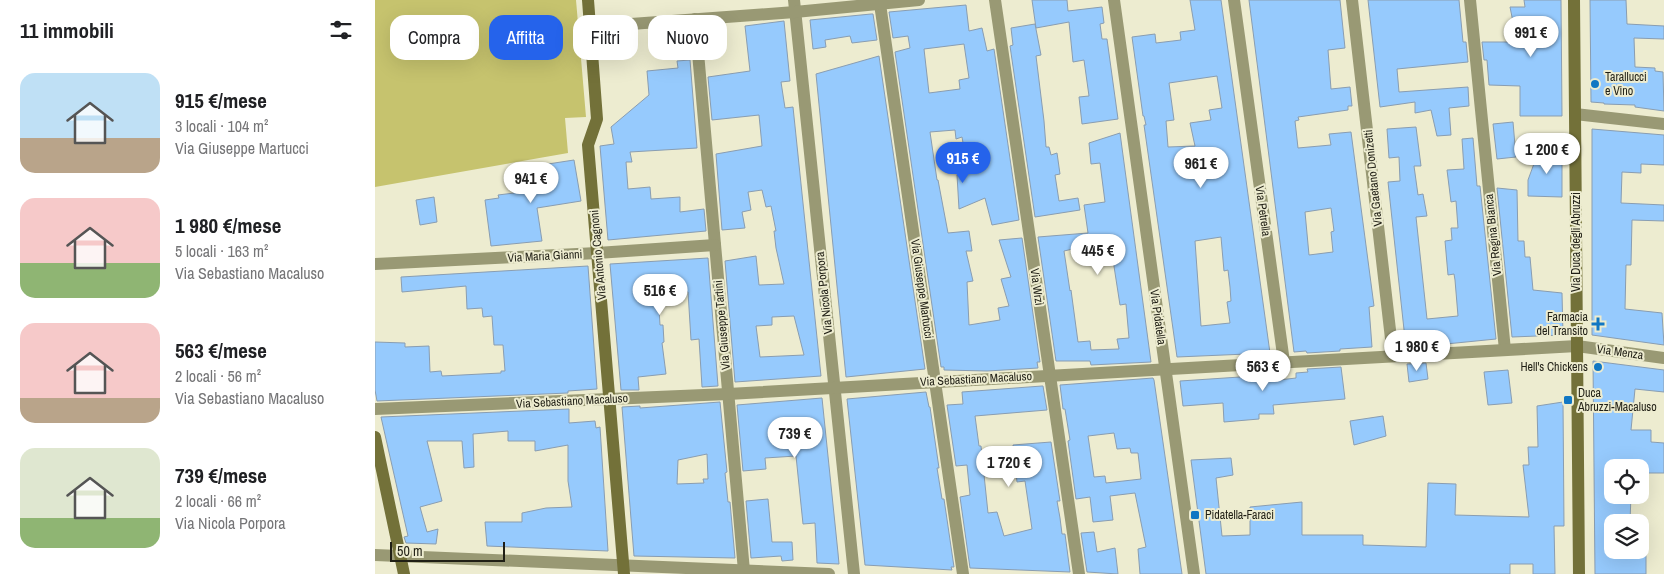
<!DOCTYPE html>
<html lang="it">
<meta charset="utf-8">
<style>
body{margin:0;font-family:"Archivo Narrow",sans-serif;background:#f2f2f2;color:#202124;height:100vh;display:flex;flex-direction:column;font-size:19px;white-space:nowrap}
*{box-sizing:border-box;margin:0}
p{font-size:16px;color:#757577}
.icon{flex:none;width:28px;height:28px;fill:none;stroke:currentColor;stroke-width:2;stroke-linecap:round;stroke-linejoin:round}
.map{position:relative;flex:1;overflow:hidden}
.sheet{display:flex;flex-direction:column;background:#fff;width:375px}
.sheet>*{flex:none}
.top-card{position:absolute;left:15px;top:15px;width:475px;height:45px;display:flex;gap:10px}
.tools{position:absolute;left:1229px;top:459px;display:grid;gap:10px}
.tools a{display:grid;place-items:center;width:45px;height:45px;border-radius:10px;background:#fff;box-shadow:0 5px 20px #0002;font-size:25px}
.scale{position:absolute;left:15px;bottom:12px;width:115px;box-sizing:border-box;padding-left:5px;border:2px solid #201f15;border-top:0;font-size:14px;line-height:18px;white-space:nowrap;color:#201f15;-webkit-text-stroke:4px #edecd0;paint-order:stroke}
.price{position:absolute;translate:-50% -42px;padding:0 11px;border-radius:18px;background:#fff;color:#222;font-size:16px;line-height:32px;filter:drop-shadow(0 1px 2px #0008)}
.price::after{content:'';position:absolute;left:50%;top:30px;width:15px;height:11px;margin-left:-8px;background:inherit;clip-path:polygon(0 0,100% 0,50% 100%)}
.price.selected{background:#2563eb;color:#fff}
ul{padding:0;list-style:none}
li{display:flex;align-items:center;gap:15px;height:125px;padding:0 20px}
li span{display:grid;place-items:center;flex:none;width:140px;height:100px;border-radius:15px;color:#555}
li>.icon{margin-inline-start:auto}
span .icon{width:60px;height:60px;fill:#fffc;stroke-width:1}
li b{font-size:21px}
h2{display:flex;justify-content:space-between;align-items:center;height:60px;padding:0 20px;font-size:21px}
.chip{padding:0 18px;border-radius:15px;background:#fff;box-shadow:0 5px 20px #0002;font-size:18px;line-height:45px}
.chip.selected{background:#2563eb;color:#fff}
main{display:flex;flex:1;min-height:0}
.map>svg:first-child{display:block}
.green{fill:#c6c36e}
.building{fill:#96cafd;stroke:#899db1;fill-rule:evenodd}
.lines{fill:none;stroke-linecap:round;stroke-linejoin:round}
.minor{stroke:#999974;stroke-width:12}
.tertiary{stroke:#999974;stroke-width:12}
.secondary{stroke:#737139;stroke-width:12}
.poi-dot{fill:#1177c3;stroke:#edecd0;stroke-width:2}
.labels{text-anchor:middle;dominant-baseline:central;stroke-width:4;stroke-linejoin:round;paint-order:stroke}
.poi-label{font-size:12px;fill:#201f15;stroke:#edecd0;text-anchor:start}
.street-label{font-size:12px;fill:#201f15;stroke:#edecd0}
</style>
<main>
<section class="sheet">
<h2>11 immobili<svg class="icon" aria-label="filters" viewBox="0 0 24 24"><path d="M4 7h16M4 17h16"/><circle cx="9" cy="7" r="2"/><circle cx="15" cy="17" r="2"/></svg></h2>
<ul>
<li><span style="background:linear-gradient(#bfe0f5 65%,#b9a48a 0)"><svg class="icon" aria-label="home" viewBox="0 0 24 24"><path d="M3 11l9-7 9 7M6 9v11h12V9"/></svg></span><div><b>915 €/mese</b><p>3 locali · 104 m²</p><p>Via Giuseppe Martucci</p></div></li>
<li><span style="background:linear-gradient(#f6c9c9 65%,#8fb573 0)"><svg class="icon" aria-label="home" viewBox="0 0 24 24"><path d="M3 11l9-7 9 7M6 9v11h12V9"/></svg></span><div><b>1 980 €/mese</b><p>5 locali · 163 m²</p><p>Via Sebastiano Macaluso</p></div></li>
<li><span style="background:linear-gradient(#f6c9c9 75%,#b9a48a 0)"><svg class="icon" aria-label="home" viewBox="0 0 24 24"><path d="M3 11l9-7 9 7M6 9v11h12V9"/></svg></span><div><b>563 €/mese</b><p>2 locali · 56 m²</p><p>Via Sebastiano Macaluso</p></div></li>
<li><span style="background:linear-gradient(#dfe7d0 70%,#8fb573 0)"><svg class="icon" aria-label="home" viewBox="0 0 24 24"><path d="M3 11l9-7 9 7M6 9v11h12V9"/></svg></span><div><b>739 €/mese</b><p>2 locali · 66 m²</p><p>Via Nicola Porpora</p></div></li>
</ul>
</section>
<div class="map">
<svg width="1289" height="574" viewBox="0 0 1289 574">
<rect width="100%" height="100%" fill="#edecd0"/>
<polygon class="green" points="0,0 201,0 211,117 190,118 193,153 0,187"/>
<g class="building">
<polygon points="657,0 692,0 693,11 727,7 729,23 725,24 727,39 732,39 743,119 707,124 704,97 714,96 709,60 698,62 694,22 661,28"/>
<path d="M815,0h31l49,353 -93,4 -33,-232h2l-2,-9h-1l-11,-79 23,-3 1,9 25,-3 -1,-8 15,-2zM842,76l5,32 -13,2 2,10 -21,3 5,23 -27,1 -2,-26 8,-1 -5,-37zM846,237l3,34 4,-1 2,17 1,14 -4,1 3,21 -29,3 -6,-85z"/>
<path d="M874,0h91l5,48 -17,2 3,39 19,-2 2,19h-4v4l-50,7 1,3 -4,1 3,27 33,-3 -2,-11 22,-2 23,174 -5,1 3,40 -32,2v2l-33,2 -1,-2 -12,1zM956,208l3,23 -3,1 2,20 -24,3 -4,-43z"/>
<polygon points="993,0 1084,0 1088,42 1091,42 1093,62 1022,69 1024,92 1093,87 1094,106 1074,108 1076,135 1062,136 1056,110 1040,113 1040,102 1005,107"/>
<polygon points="1149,0 1186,0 1187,116 1145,116 1145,86 1114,85 1112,60 1109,60 1107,42 1142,42 1135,7 1150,7"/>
<polygon points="1215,0 1251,0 1252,24 1289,26 1289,39 1259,38 1260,67 1280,68 1280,71 1288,72 1289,111 1260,107 1260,105 1229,104 1229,103 1216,102"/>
<path d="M591,5l3,26 13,-3 5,23 7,-2 25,171 -27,5 -7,-27 -26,11 -2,-34 11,-3 -6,-35 -6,2 -1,-9 -25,2 7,48h1l10,53 21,-2 3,20h-6l7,30 -6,1 2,43 31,-5 -2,-12 11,-2 -8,-27 10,-2 -12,-37 23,-2 18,124h-3l1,6 -51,3 -43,-1v-3h-3l-46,-315 15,-4 -2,-12 -15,2 -4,-26zM589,44l5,34 -10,2 1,9 -31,4 -5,-44z"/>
<polygon points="496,14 498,14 502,40 477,43 475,36 450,40 451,47 438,49 435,20"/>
<path d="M409,21l6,60 -9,1 4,26 8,-1 28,269 -86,6 -10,-121 31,-5 3,29 25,-1 -8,-36 -2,-17h2l-5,-25 -5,1 -4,-17 -14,2 3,18 -9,2 3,16 -23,2 -6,-76 46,-8 -3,-31 -47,5 -4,-43 42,-6 -5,-45zM419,316l10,39 -44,2 -4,-31 16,-1v-8z"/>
<polygon points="660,24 666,55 661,56 669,121 671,147 674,147 676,155 682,153 685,174 680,175 684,201 703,198 705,210 660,217 635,46 638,45 636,28"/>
<polygon points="504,56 550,369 471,377 441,74"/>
<polygon points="315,60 322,148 255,152 257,162 251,162 253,189 275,187 276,199 305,197 305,212 329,209 331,231 233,240 225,146 239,144 236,127 274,95 272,71 303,68 302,61"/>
<polygon points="1138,122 1141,157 1122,159 1118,124"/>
<polygon points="1041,127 1046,166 1039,166 1043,195 1048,194 1052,216 1041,217 1052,319 1083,316 1080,280 1079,274 1073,275 1070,241 1077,240 1076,228 1083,228 1081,201 1076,202 1072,170 1089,169 1087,139 1098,138 1102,186 1105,186 1121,339 1031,348 1013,182 1025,181 1024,157 1014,158 1012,129"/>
<polygon points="1217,129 1289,135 1289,165 1266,164 1266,173 1247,172 1246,203 1289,205 1289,221 1257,220 1256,265 1251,265 1250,309 1287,313 1289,345 1217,335"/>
<path d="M745,133l31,229 -60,3 -1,-4h-34l-18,-124 50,-4 -4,-28 21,-3 -5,-39 -9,1 -2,-21zM715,245v3l21,-1 9,58 6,-1 3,34 -12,1 2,10 -28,1 -1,-9 -12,1 -7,-52 -1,1 -6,-40z"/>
<polygon points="1164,150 1187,151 1187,197 1153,196 1153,180"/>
<polygon points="199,160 206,201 162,208 167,241 116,246 110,200 124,198 123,195 139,193 139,191 150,190 147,177 162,175 160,166"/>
<polygon points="1122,188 1142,190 1143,241 1149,241 1150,257 1155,257 1158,290 1187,293 1188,335 1137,337"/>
<polygon points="59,197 62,222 45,225 41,200"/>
<polygon points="333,258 343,386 327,387 324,339 316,340 313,292 283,293 285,325 288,325 289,342 287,343 291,374 263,377 264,390 246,390 235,264"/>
<polygon points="213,266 222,389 193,391 193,393 2,401 0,390 0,342 30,343 30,347 54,346 55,372 66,371 67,376 126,373 126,371 130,371 128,345 119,345 117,316 108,317 107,308 92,309 91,286 27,292 26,277"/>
<polygon points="1218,361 1289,370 1289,392 1260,389 1256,430 1276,430 1276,442 1289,443 1289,473 1265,473 1265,468 1238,468 1238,495 1256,495 1255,522 1238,522 1238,550 1271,550 1271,574 1220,574"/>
<polygon points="1051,363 1053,379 1034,382 1032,364"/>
<polygon points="966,367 970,399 898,405 899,414 884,414 884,419 849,422 848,403 808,406 805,381 895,375 896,381 921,378 921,373 933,372 932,369"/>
<polygon points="1133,370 1137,403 1113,405 1109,372"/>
<path d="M778,378l1,2 28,194h-42l-2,-25 8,-2 -11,-54 -25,3 3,24 -20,2 -3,-25 -14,2 -8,-58 2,-1 -5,-31h-2l-3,-24zM739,433l3,16 13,-1 1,5h7l3,26 -35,4 -1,-7 -11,1 -6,-41z"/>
<polygon points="667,386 668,386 672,410 600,416 604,446 606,446 613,513 622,512 629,536 657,529 650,481 642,482 638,445 676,442 685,501 682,501 685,518 687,534 690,534 695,572 595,568 585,497 595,495 592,465 581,466 572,405 588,404 587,392"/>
<polygon points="551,392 554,407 555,407 564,468 562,468 567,499 569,499 579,567 576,567 577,570 490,565 472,399"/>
<polygon points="447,398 463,553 464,564 442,563 440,523 428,524 421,456 390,458 391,469 368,471 362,405"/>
<path d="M345,402l7,70 -2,1 3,29h2l5,56 -101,-2 -12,-149 18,-1v2zM332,454l1,25h-5l1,4 -27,1 1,-24z"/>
<polygon points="1188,402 1189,526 1179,526 1180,574 1158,574 1158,564 1135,564 1135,574 831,574 816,460 856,458 858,475 841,478 847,536 875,535 875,507 927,502 927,535 988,535 988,545 1051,547 1053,483 1081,484 1080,515 1154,517 1148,465 1154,465 1153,447 1163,447 1162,406"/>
<polygon points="194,409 194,423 220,421 221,428 225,427 233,551 112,546 110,522 147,522 147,513 171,508 197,507 193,481 193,445 160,451 160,441 133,441 133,431 98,434 99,467 89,468 87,441 52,441 67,501 45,507 52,532 63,529 61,544 31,543 29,537 33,536 6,417"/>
<polygon points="1008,416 1011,436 979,445 975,421"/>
<polygon points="393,499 397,542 417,542 418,560 407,561 406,556 376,558 371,501"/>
<polygon points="719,532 722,552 740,548 743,574 712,572 706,533"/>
</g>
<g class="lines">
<g class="minor">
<polyline points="419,0 479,574"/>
<polyline points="505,0 505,4 588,574"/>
<polyline points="620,0 704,574"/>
<polyline points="859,0 909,362"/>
<polyline points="977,0 1018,356"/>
<polyline points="1095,0 1130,350"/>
<polyline points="320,19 369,571"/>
<polyline points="215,27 420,12 544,0"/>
<polyline points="1200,114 1289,124"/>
<polyline points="0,264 222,253 340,245"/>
<polyline points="0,409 353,394 1202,346 1289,358"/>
<polyline points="0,555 454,574"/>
</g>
<polyline class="tertiary" points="739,0 819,574"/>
<g class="secondary">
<polyline points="213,0 222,119 213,145 249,574"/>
<polyline points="1199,0 1204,574"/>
<polyline points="0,437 29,574"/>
</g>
</g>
<g class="poi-dot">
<circle cx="1220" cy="84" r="5"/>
<path d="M1220.5 316.5h5v5h5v5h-5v5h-5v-5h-5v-5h5z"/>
<circle cx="1223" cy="367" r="5"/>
<rect x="1188" y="395" width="10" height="10" rx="2.5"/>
<rect x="815" y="510" width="10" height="10" rx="2.5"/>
</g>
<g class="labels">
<g class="poi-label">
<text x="1230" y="77">Tarallucci<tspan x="1230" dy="14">e Vino</tspan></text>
<text x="1213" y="317" text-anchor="end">Farmacia<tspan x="1213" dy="14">del Transito</tspan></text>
<text x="1213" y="367" text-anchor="end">Hell's Chickens</text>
<text x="1203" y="393">Duca<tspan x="1203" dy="14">Abruzzi-Macaluso</tspan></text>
<text x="830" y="515">Pidatella-Faraci</text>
</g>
<g class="street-label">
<text transform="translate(998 178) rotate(-96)">Via Gaetano Donizetti</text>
<text transform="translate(888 211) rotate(82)">Via Petrella</text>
<text transform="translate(1118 235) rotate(-96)">Via Regina Bianca</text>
<text transform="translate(1201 242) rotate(-90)">Via Duca degli Abruzzi</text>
<text transform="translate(223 255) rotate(-95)">Via Antonio Cagnoni</text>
<text transform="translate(170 256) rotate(-3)">Via Maria Gianni</text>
<text transform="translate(662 287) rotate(82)">Via Wrzì</text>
<text transform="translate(547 289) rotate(82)">Via Giuseppe Martucci</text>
<text transform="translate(449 293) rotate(-96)">Via Nicola Porpora</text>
<text transform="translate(783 317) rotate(82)">Via Pidatella</text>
<text transform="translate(347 325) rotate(-95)">Via Giuseppe Tartini</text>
<text transform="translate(1245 352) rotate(8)">Via Menza</text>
<text transform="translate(601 379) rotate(-3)">Via Sebastiano Macaluso</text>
<text transform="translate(197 401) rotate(-3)">Via Sebastiano Macaluso</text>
</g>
</g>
</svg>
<div class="tools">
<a><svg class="icon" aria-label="locate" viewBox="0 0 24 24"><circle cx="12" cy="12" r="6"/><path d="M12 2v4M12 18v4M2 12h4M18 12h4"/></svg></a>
<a><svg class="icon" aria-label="layers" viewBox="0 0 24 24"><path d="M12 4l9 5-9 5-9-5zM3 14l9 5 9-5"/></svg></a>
</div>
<div class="scale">50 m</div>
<b class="price" style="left:1156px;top:58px">991 €</b>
<b class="price" style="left:1172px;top:175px">1 200 €</b>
<b class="price selected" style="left:588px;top:184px">915 €</b>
<b class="price" style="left:826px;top:189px">961 €</b>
<b class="price" style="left:156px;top:204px">941 €</b>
<b class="price" style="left:723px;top:276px">445 €</b>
<b class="price" style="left:285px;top:316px">516 €</b>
<b class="price" style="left:1042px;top:372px">1 980 €</b>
<b class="price" style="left:888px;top:392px">563 €</b>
<b class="price" style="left:420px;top:459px">739 €</b>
<b class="price" style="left:634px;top:488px">1 720 €</b>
<div class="top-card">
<a class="chip">Compra</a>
<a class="chip selected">Affitta</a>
<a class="chip">Filtri</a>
<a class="chip">Nuovo</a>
</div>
</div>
</main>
